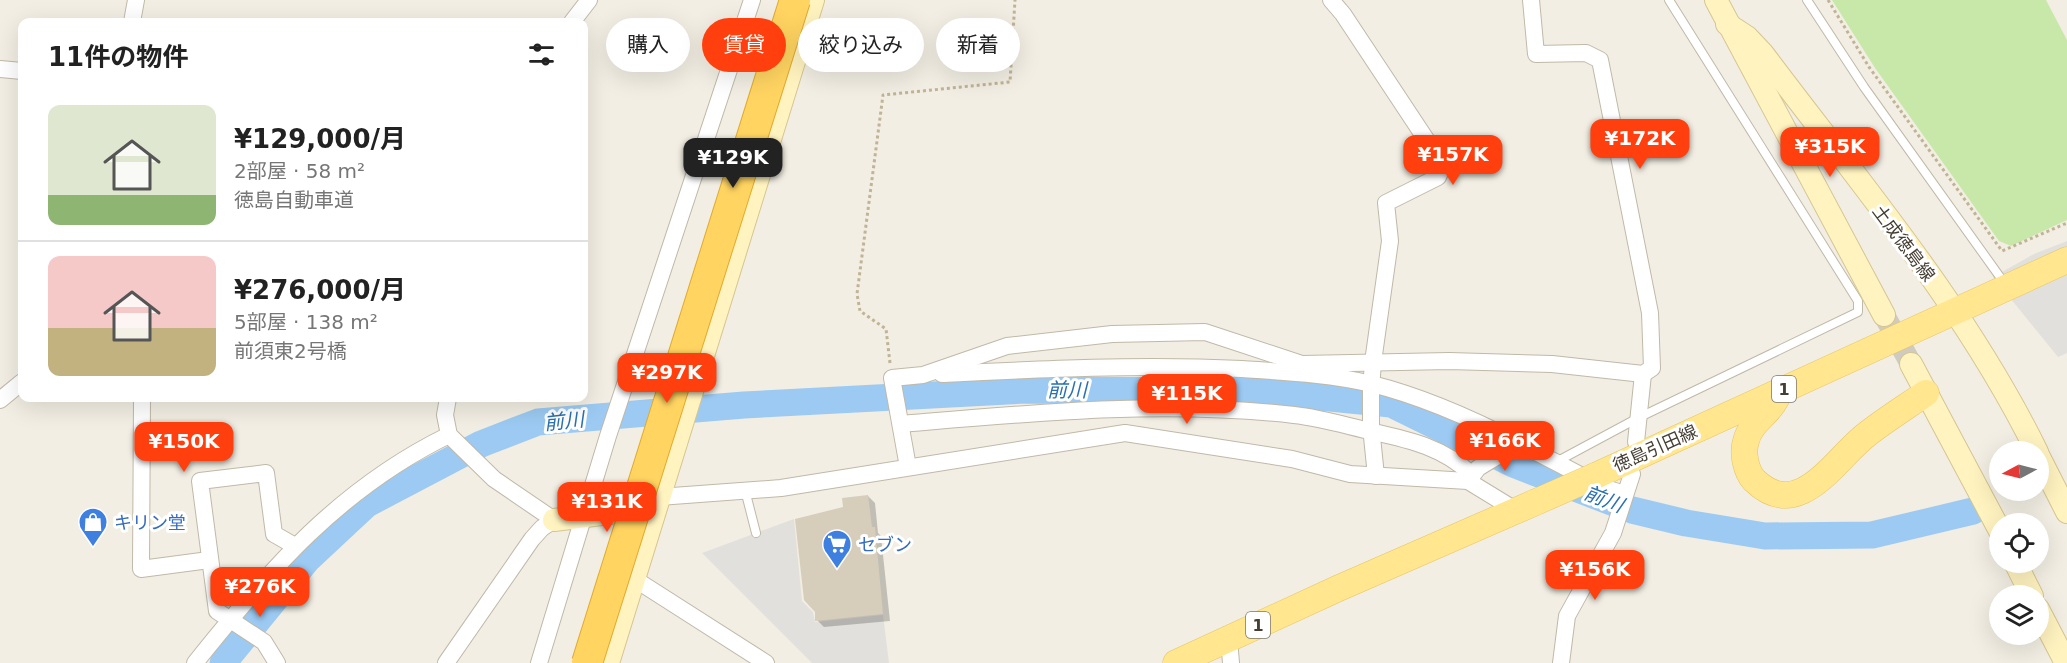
<!DOCTYPE html>
<html lang="ja">
<meta charset="utf-8">
<style>
body{margin:0;font-family:"DejaVu Sans","Noto Sans JP",sans-serif;background:#f6f6f6;color:#222;height:100vh;display:flex;flex-direction:column;font-size:22px;white-space:nowrap}
*{box-sizing:border-box;margin:0}
p{font-size:20px;color:#767676}
.icon{flex:none;width:33px;height:33px;fill:none;stroke:currentColor;stroke-width:2;stroke-linecap:round;stroke-linejoin:round}
.map{position:relative;flex:1;overflow:hidden}
.panel{position:absolute;left:18px;top:18px;width:570px;height:384px;display:flex;flex-direction:column;background:#fff;border-radius:12px;box-shadow:0 6px 24px #0002}
.panel>*{flex:none}
.guide{position:absolute;left:606px;top:18px;width:570px;height:54px;display:flex;gap:12px}
.needle{width:39px;rotate:263deg}
.buttons{position:absolute;left:1989px;top:441px;display:grid;gap:12px}
.buttons a{display:grid;place-items:center;width:60px;height:60px;border-radius:50%;background:#fff;box-shadow:0 6px 24px #0002;font-size:30px}
.price{position:absolute;translate:-50% -51px;padding:0 14px;border-radius:12px;background:#ff3f0d;color:#fff;font-size:20px;line-height:39px;filter:drop-shadow(0 2px 3px #0008)}
.price::after{content:'';position:absolute;left:50%;top:36px;width:18px;height:14px;margin-left:-9px;background:inherit;clip-path:polygon(0 0,100% 0,50% 100%)}
.price.active{background:#222;color:#fff}
ul{padding:0;list-style:none}
li{display:flex;align-items:center;gap:18px;height:150px;padding:0 30px}
li+li{border-top:2px solid #e0e0e0}
li span{display:grid;place-items:center;flex:none;width:168px;height:120px;border-radius:12px;color:#555}
li>.icon{margin-inline-start:auto}
span .icon{width:72px;height:72px;fill:#fffc;stroke-width:1}
li b{font-size:26px}
h2{display:flex;justify-content:space-between;align-items:center;height:72px;padding:0 30px;font-size:26px}
.chip{padding:0 21px;border-radius:27px;background:#fff;box-shadow:0 6px 24px #0002;font-size:21px;line-height:54px}
.chip.active{background:#ff3f0d;color:#fff}
.map>svg:first-child{display:block}
.green{fill:#c8e8aa}
.parking{fill:#e2e0dc}
.shadow{fill:#0003}
.lines{fill:none;stroke-linecap:round;stroke-linejoin:round}
.river{stroke:#9ccaf2;stroke-width:27}
.building{fill:#d7cdbb}
.secondary-tunnel{stroke:#cfcbc0;stroke-width:22;stroke-dasharray:22 11;stroke-linecap:butt}
.lane-casing{stroke:#c0b9a8;stroke-width:10}
.street-casing{stroke:#c0b9a8;stroke-width:18}
.secondary-casing{stroke:#d4c691;stroke-width:24}
.primary-casing{stroke:#e6c55c;stroke-width:27}
.path{stroke:#c0b396;stroke-width:3;stroke-dasharray:3 3;stroke-linecap:butt}
.lane{stroke:#fff;stroke-width:8}
.street{stroke:#fff;stroke-width:16}
.secondary{stroke:#fff3c0;stroke-width:22}
.primary{stroke:#ffe68f;stroke-width:26}
.primary-bridge-casing{stroke:#e6c55c;stroke-width:27;stroke-linecap:butt}
.highway-bridge-casing{stroke:#e1aa2e;stroke-width:32;stroke-linecap:butt}
.primary-bridge{stroke:#ffe68f;stroke-width:26}
.highway-bridge{stroke:#ffd461;stroke-width:30}
.labels{text-anchor:middle;dominant-baseline:central;stroke-width:6;stroke-linejoin:round;paint-order:stroke}
.shield{fill:#fff;stroke:#7c7870;stroke-width:1.5}
.shield-label{font-size:16px;font-weight:bold;fill:#443e33}
.street-label{font-size:18px;fill:#443e33;stroke:#fff}
.shop-label{font-size:18px;fill:#366cbe;stroke:#fff;text-anchor:start}
.water-label{font-size:20px;font-style:italic;fill:#2a70b2;stroke:#fff}
</style>
<div class="map">
<svg width="2067" height="663" viewBox="0 0 2067 663">
<rect width="100%" height="100%" fill="#f2eee3"/>
<polygon class="green" points="1832,0 2046,0 2067,40 2067,220 2011,246 1999,241 1875,68"/>
<g class="parking">
<polygon points="2067,241 2067,353 2058,357 1993,277 2034,254"/>
<polygon points="794,519 802,601 813,612 815,622 883,615 889,663 812,663 702,553"/>
</g>
<polygon class="shadow" points="868,496 875,503 878,533 881,536 890,621 824,627 817,620 845,508"/>
<g class="lines">
<polyline class="river" points="223,663 307,560 367,504 481,444 538,422 744,405 1026,390 1259,391 1391,404 1513,464 1632,510 1686,523 1765,536 1872,535 1973,511"/>
</g>
<polygon class="building" points="868,495 872,527 875,527 883,614 815,621 815,612 804,600 795,519 843,507 842,498"/>
<g class="lines">
<polyline class="secondary-tunnel" points="1884,315 1911,364"/>
<g class="lane-casing">
<g id="lane">
<polyline points="1807,0 1864,87 2000,277"/>
<polyline points="1556,462 1638,418 1858,312 1858,301 1669,0"/>
<polyline points="745,490 756,533"/>
</g>
</g>
<g class="street-casing">
<g id="street">
<polyline points="1331,0 1343,14 1443,165 1438,177 1386,203 1390,241 1373,362 1371,389 1371,427 1376,476"/>
<polyline points="132,22 136,0"/>
<polyline points="572,22 589,0"/>
<polyline points="0,69 22,71"/>
<path d="M942,374c100,-5 199,-10 300,-5 43,3 88,5 130,15 52,13 101,35 147,59"/>
<polyline points="142,398 141,569 209,560"/>
<polyline points="0,400 22,382"/>
<path d="M901,424c131,-11 262,-24 393,-9 28,3 53,11 80,17 36,8 71,16 98,43"/>
<polyline points="1636,442 1643,374"/>
<polyline points="908,467 892,378 923,375 1007,346 1112,334 1205,332 1302,364 1449,361 1552,364 1643,374 1652,368 1650,313 1600,60 1586,53 1536,54 1531,0"/>
<polyline points="1468,481 1478,468 1519,443 1605,488 1625,494"/>
<polyline points="659,497 781,488 1125,433 1292,459 1350,474 1468,481 1517,511"/>
<polyline points="633,578 766,663"/>
<polyline points="1229,639 1231,663"/>
<path d="M195,663c74,-93 145,-175 254,-228"/>
<polyline points="277,663 264,642 217,611 200,481 266,473 274,534 295,546"/>
<polyline points="446,663 532,539 542,528 554,520 494,479 449,435 445,415 448,398"/>
<polyline points="539,663 608,436 752,0"/>
<polyline points="1561,663 1567,616 1613,533 1632,474"/>
</g>
</g>
<g class="secondary-casing">
<g id="secondary">
<polyline points="1716,0 1884,315"/>
<path d="M1727,24l20,13 16,17c96,128 203,253 274,398"/>
<polyline points="1911,364 2000,531"/>
<polyline points="2038,455 2067,512"/>
<polyline points="554,520 648,508"/>
<polyline points="2015,562 2032,596"/>
<polyline points="2038,609 2066,663"/>
<polyline points="608,663 813,0"/>
</g>
</g>
<g class="primary-casing">
<g id="primary">
<path d="M1777,397c-8,18 -26,24 -31,44 -4,12 0,30 8,39 45,44 81,-21 112,-45 19,-15 40,-28 60,-42"/>
<polyline points="1595,476 2067,260"/>
<polyline points="1176,663 1339,588 1536,502"/>
</g>
</g>
<g class="path">
<polyline points="1828,0 1869,67 2002,251 2067,223"/>
<polyline points="890,363 886,329 860,311 857,294 883,95 1010,82 1015,0"/>
</g>
<use href="#lane" class="lane"/>
<use href="#street" class="street"/>
<use href="#secondary" class="secondary"/>
<use href="#primary" class="primary"/>
<g class="primary-bridge-casing">
<polyline id="primary-bridge" points="1536,502 1595,476"/>
</g>
<g class="highway-bridge-casing">
<polyline id="highway-bridge" points="587,663 795,0"/>
</g>
<use href="#primary-bridge" class="primary-bridge"/>
<use href="#highway-bridge" class="highway-bridge"/>
</g>
<defs>
<g id="shop-pin" transform="scale(1.5)"><path d="M0 17L-7.5 6A9.5 9.5 0 1 1 7.5 6Z" fill="#3f7fe0" stroke="#fff"/><path d="M-5-2.5h2.3a2.7 3.5 0 0 1 5.4 0H5L5.5 6h-11ZM-1.5-2.5h3a1.5 2.3 0 0 0-3 0Z" fill="#fff"/></g>
<g id="supermarket-pin" transform="scale(1.5)"><path d="M0 17L-7.5 6A9.5 9.5 0 1 1 7.5 6Z" fill="#3f7fe0" stroke="#fff"/><path d="M-6-5.5h2.5l.6 2H6L4.5 2H-2.5L-4.4-4H-6ZM-1.5 3.2a1.3 1.3 0 1 0 .1 0ZM3 3.2a1.3 1.3 0 1 0 .1 0Z" fill="#fff"/></g>
</defs>
<g fill-rule="evenodd">
<use href="#shop-pin" x="93" y="522"/>
<use href="#supermarket-pin" x="837" y="544"/>
</g>
<g class="labels">
<g class="shield">
<rect x="1772" y="376" width="24" height="26" rx="4.5"/>
<rect x="1246" y="612" width="24" height="26" rx="4.5"/>
</g>
<g class="shield-label">
<text x="1784" y="389">1</text>
<text x="1258" y="625">1</text>
</g>
<g class="street-label">
<text transform="translate(1904 243) rotate(53)">土成徳島線</text>
<text transform="translate(1655 448) rotate(-24)">徳島引田線</text>
</g>
<g class="shop-label">
<text x="114" y="522">キリン堂</text>
<text x="858" y="544">セブン</text>
</g>
<g class="water-label">
<text x="1067" y="390">前川</text>
<text transform="translate(564 421) rotate(-6)">前川</text>
<text transform="translate(1604 499) rotate(21)">前川</text>
</g>
</g>
</svg>
<div class="buttons">
<a><svg class="needle" viewBox="-14 -14 28 28"><path d="M0-13l5 13h-10z" fill="#e53935"/><path d="M0 13l5-13h-10z" fill="#767676"/></svg></a>
<a><svg class="icon" aria-label="locate" viewBox="0 0 24 24"><circle cx="12" cy="12" r="6"/><path d="M12 2v4M12 18v4M2 12h4M18 12h4"/></svg></a>
<a><svg class="icon" aria-label="layers" viewBox="0 0 24 24"><path d="M12 4l9 5-9 5-9-5zM3 14l9 5 9-5"/></svg></a>
</div>
<b class="price" style="left:1640px;top:170px">¥172K</b>
<b class="price" style="left:1830px;top:178px">¥315K</b>
<b class="price" style="left:1453px;top:186px">¥157K</b>
<b class="price active" style="left:733px;top:189px">¥129K</b>
<b class="price" style="left:667px;top:404px">¥297K</b>
<b class="price" style="left:1187px;top:425px">¥115K</b>
<b class="price" style="left:1505px;top:472px">¥166K</b>
<b class="price" style="left:184px;top:473px">¥150K</b>
<b class="price" style="left:607px;top:533px">¥131K</b>
<b class="price" style="left:1595px;top:601px">¥156K</b>
<b class="price" style="left:260px;top:618px">¥276K</b>
<div class="guide">
<a class="chip">購入</a>
<a class="chip active">賃貸</a>
<a class="chip">絞り込み</a>
<a class="chip">新着</a>
</div>
<section class="panel">
<h2>11件の物件<svg class="icon" aria-label="filters" viewBox="0 0 24 24"><path d="M4 7h16M4 17h16"/><circle cx="9" cy="7" r="2"/><circle cx="15" cy="17" r="2"/></svg></h2>
<ul>
<li><span style="background:linear-gradient(#dfe7d0 75%,#8fb573 0)"><svg class="icon" aria-label="home" viewBox="0 0 24 24"><path d="M3 11l9-7 9 7M6 9v11h12V9"/></svg></span><div><b>¥129,000/月</b><p>2部屋 · 58 m²</p><p>徳島自動車道</p></div></li>
<li><span style="background:linear-gradient(#f6c9c9 60%,#c2b280 0)"><svg class="icon" aria-label="home" viewBox="0 0 24 24"><path d="M3 11l9-7 9 7M6 9v11h12V9"/></svg></span><div><b>¥276,000/月</b><p>5部屋 · 138 m²</p><p>前須東2号橋</p></div></li>
</ul>
</section>
</div>
